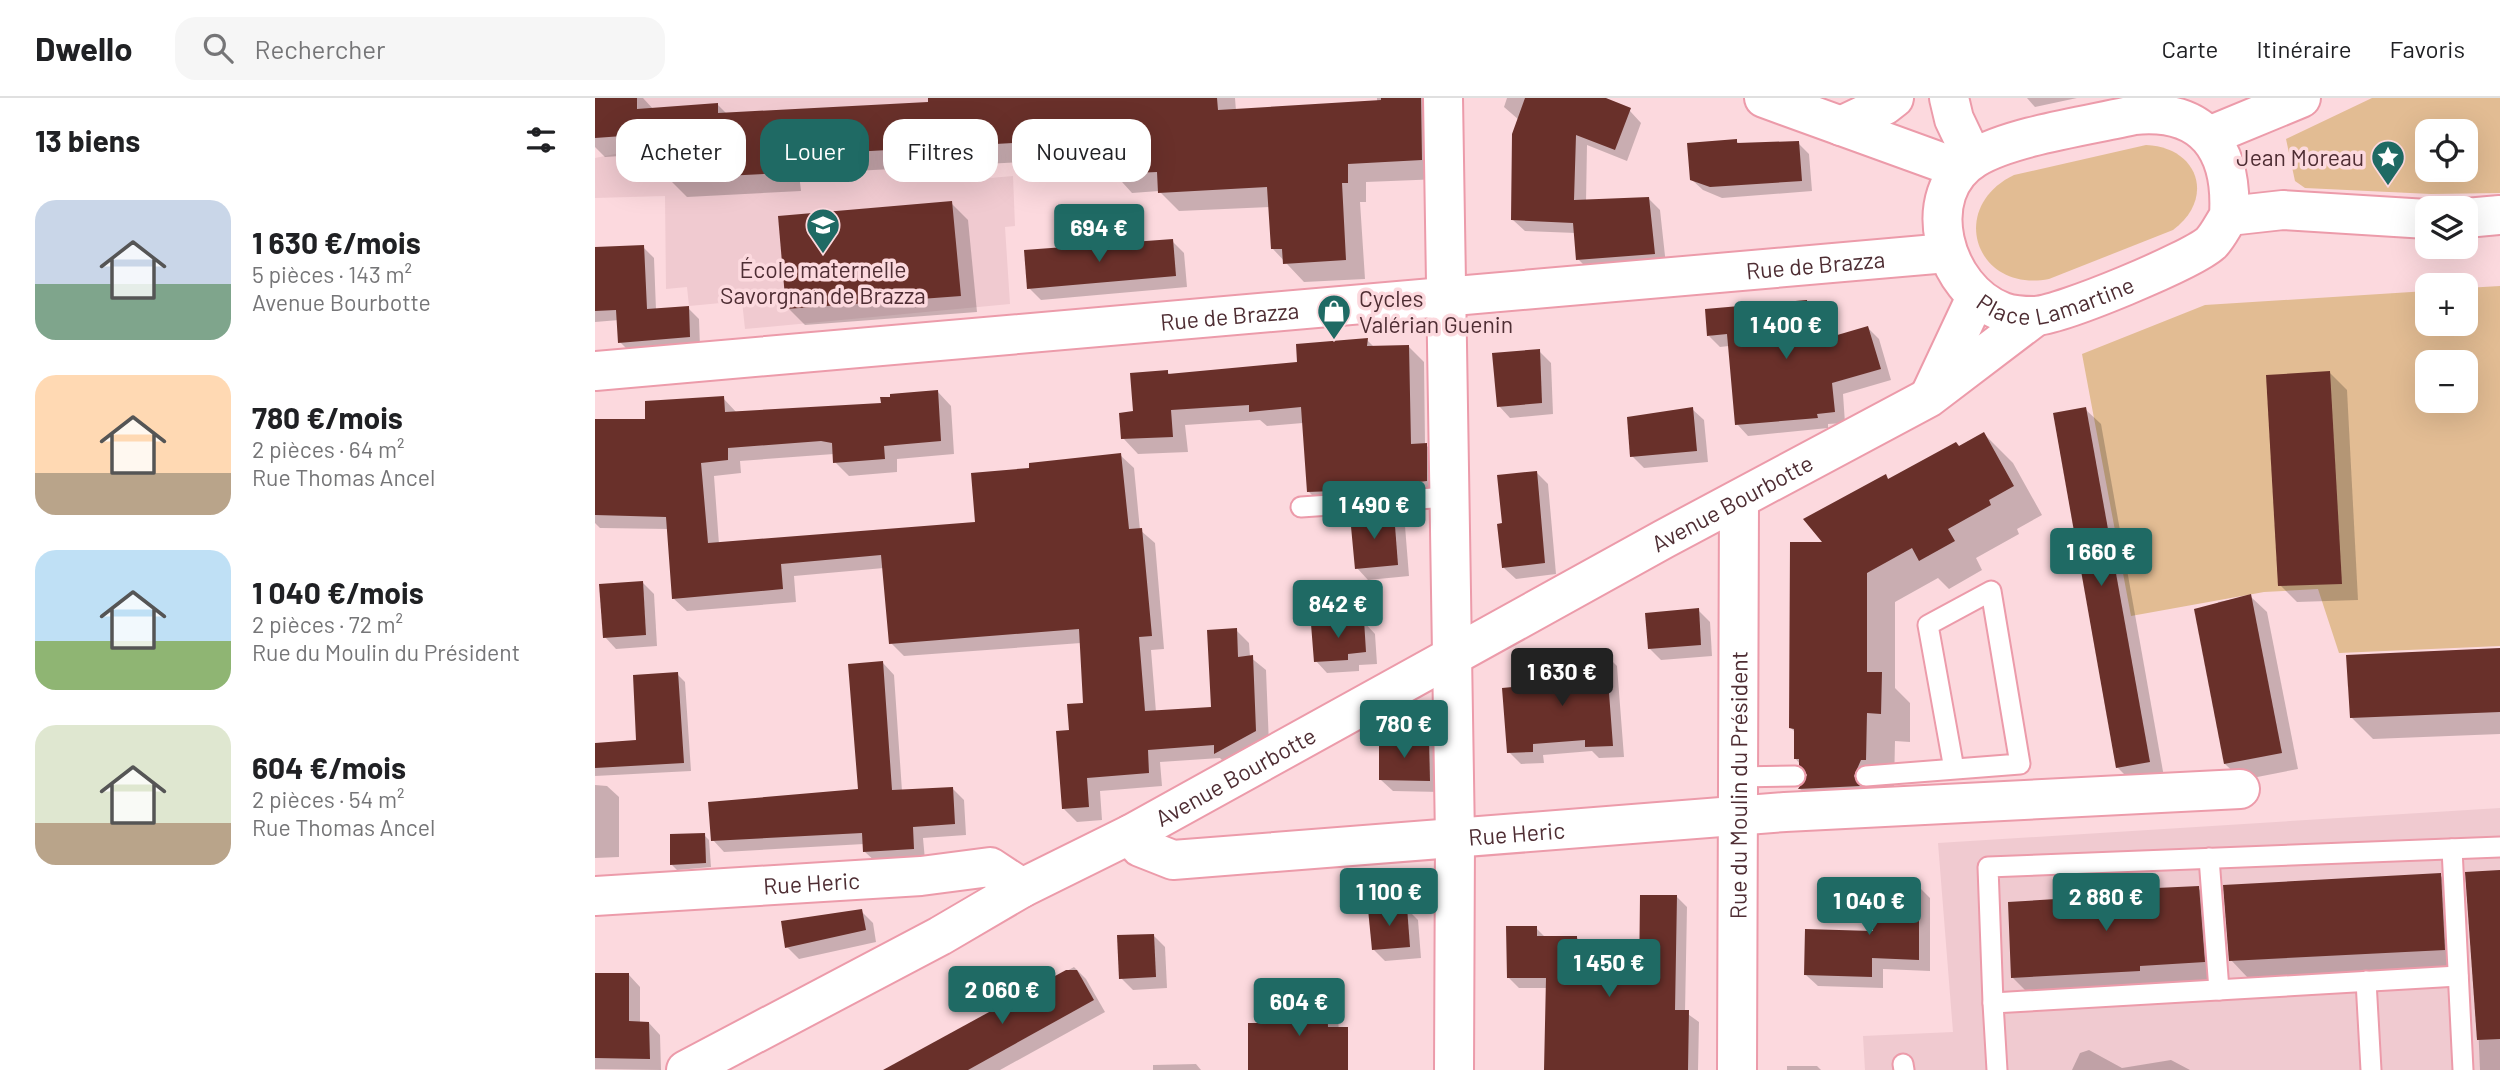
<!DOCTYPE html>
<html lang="fr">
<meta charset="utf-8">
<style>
body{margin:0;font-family:Barlow,sans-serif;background:#f6f6f6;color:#202124;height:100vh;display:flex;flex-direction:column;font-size:26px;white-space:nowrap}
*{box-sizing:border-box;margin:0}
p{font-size:23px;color:#757577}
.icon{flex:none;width:38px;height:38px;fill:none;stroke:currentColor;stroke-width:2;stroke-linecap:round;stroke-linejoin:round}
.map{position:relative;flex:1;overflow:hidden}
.details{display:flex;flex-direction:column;background:#fff;width:595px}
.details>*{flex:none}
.hud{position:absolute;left:21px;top:21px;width:665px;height:63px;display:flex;gap:14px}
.controls{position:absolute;left:1820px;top:21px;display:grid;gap:14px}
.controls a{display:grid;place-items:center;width:63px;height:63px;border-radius:14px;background:#fff;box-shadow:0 7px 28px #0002;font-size:35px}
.price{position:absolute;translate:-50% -60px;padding:0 16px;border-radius:7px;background:#1f6a64;color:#fff;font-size:23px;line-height:46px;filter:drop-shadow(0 2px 4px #0008)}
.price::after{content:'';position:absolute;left:50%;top:42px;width:21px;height:16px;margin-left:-10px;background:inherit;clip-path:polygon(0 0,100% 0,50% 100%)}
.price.on{background:#222;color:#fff}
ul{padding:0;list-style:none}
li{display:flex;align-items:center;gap:21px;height:175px;padding:0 35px}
li span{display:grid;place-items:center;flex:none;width:196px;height:140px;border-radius:21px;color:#555}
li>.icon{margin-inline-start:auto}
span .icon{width:84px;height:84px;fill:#fffc;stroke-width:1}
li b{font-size:30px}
h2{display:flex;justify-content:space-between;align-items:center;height:84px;padding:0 35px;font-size:30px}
.chip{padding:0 24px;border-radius:21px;background:#fff;box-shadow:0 7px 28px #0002;font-size:24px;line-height:63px}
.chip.on{background:#1f6a64;color:#fff}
header{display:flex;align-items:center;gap:42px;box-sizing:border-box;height:98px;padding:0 35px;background:#fff;border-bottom:2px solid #e0e0e0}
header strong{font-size:33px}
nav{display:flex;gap:38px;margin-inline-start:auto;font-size:24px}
.search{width:490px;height:63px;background:#f6f6f6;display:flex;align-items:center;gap:18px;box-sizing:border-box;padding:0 24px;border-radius:21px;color:#757577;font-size:26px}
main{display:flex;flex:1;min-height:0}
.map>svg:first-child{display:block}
.built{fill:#f0cad0}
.green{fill:#e2bc93;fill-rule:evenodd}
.shadow{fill:#0003}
.building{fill:#69302a}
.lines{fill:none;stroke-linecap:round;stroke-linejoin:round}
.lane-casing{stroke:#ec9baa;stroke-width:23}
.street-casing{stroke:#ec9baa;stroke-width:42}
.secondary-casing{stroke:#ec9baa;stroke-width:42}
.lane{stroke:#fff;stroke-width:19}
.street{stroke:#fff;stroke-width:38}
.secondary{stroke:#fff;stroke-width:38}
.labels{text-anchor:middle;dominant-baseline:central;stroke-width:7;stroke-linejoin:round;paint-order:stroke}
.poi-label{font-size:23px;fill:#4e2d33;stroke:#fcd9de;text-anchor:end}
.street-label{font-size:23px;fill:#4e2d33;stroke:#fcd9de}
</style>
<header>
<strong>Dwello</strong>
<div class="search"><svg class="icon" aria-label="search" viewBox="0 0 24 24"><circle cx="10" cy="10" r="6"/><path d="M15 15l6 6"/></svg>Rechercher</div>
<nav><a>Carte</a><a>Itinéraire</a><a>Favoris</a></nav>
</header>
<main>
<section class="details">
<h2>13 biens<svg class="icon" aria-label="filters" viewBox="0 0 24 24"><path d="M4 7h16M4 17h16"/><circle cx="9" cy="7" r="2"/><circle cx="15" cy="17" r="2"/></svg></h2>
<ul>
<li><span style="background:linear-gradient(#c9d6e8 60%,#7fa58c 0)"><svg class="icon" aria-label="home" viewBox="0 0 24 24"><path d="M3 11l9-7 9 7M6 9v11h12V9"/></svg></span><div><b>1 630 €/mois</b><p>5 pièces · 143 m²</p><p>Avenue Bourbotte</p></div></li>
<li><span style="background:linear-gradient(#ffd9b3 70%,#b9a48a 0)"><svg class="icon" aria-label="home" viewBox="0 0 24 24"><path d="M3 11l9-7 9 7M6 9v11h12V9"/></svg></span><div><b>780 €/mois</b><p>2 pièces · 64 m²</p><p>Rue Thomas Ancel</p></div></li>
<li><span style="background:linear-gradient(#bfe0f5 65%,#8fb573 0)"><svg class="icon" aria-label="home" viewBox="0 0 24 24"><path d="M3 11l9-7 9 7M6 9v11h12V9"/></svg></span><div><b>1 040 €/mois</b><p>2 pièces · 72 m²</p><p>Rue du Moulin du Président</p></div></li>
<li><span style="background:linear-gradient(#dfe7d0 70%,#b9a48a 0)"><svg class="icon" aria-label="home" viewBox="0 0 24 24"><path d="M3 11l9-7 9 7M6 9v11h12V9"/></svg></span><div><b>604 €/mois</b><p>2 pièces · 54 m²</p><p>Rue Thomas Ancel</p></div></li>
</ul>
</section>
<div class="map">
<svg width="1905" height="972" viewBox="0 0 1905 972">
<rect width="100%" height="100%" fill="#fcd9de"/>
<g class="built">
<polygon points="42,0 389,0 395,80 418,78 420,128 410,129 415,206 150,231 147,203 94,208 92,189 71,191 70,98 0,100 0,60 45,51"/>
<polygon points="1905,710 1905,972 1270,972 1268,938 1358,934 1343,745"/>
</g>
<g class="green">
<path d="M1777,0h128v95l-69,1 -126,-6 -10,-7 -9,-42zM1832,33h39v39h-39z"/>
<path d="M1551,47c52,2 70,53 27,85l-124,49c-74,14 -102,-72 -35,-104z"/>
<path d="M1905,188v360l-161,7 -21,-64 -54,3 -133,24 -49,-262 123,-49 222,-14v33h39v-36zM1832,264h39v39h-39z"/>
</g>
<g class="shadow">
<polygon points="0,0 48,0 59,12 123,7 132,16 335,5 335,0 640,0 641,13 782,4 782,0 847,0 846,81 771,84 771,104 765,104 770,181 709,184 677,150 675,109 584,113 564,93 537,95 518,74 439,76 427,64 204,76 206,93 92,99 73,80 72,55 10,59 0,49"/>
<polygon points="912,0 1002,0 1035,13 1046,25 1032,63 992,47 991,104 1053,100 1065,112 1071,167 995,173 983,161 981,135 930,133 918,122 924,22 909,9"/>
<polygon points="1432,0 1482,0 1440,9"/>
<polygon points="1141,43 1145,46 1203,45 1214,56 1217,93 1127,100 1108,92 1096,81"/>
<polygon points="356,105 373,122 382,214 210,227 193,210"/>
<polygon points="577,143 589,155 592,189 446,202 434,190"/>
<polygon points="48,149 59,160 61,212 93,210 104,221 105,249 36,255 25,244 24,222 0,224 0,151"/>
<polygon points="1211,204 1222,215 1225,244 1273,230 1284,241 1296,282 1248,296 1250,325 1233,326 1233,330 1153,338 1142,326 1134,248 1125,249 1114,238"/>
<polygon points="772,242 780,250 813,248 829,264 830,346 846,362 847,398 729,409 714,394 708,325 672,328 665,322 590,327 593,354 543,356 528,340 539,315 572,274 576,277 704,266"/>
<polygon points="944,253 956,265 958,316 915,320 904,308"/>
<polygon points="1735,275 1752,292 1763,502 1702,504 1685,487"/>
<polygon points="343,294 356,308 359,356 302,361 302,374 254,378 240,364 239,356 145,363 146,375 119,378 124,446 382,426 436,372 525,357 539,370 545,432 560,445 569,551 556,552 561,614 618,611 641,532 654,545 655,559 671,572 674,647 634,669 625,660 565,664 567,688 505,693 507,722 482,724 468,710 476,634 490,607 486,545 309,558 296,545 289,470 199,478 201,504 92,513 78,500 73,431 5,430 0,425 0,323 52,323 128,300 142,315 287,306"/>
<polygon points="1097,311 1109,322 1113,364 1049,370 1037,358"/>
<polygon points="1490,311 1506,326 1569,679 1538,685 1522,669"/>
<polygon points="1389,336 1418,365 1447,417 1422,431 1424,436 1381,460 1387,472 1354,491 1343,480 1300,504 1300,590 1315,605 1315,644 1300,643 1299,690 1234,720 1205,691 1214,677 1200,660 1200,634 1195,629 1231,446 1290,378 1294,382"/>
<polygon points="942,375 953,386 961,476 921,481 909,470"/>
<polygon points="798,417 810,428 814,478 773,482 762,470"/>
<polygon points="47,484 59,496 62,548 21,551 10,539"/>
<polygon points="1655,498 1672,514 1703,671 1647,682 1630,666 1623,504"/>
<polygon points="1103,512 1115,524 1117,558 1066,562 1054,550"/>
<polygon points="769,524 780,536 782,566 764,567 764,573 732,575 721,563"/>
<polygon points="1905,552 1905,636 1778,641 1756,619"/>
<polygon points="1011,557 1022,568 1029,659 1004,660 997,653 948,657 949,665 926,666 914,654 970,586"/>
<polygon points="288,565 299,577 307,693 357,690 369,702 371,737 328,740 330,762 282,765 270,754 269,746 129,754 118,742 265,693"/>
<polygon points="82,576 90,584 96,673 0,678 0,646 43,644"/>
<polygon points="834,642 845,654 846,694 798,693 786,682"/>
<polygon points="0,687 12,688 24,699 24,759 0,760"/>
<polygon points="109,737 114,742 116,769 82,772 77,767"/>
<polygon points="1905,774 1905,972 1885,972 1880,854"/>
<polygon points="1845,777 1862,794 1866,869 1653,880 1636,862"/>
<polygon points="1323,788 1335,800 1335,873 1288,871 1288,890 1223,888 1211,877 1279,834"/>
<polygon points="1603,790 1620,807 1626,881 1561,885 1561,889 1434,896 1417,879 1543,798"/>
<polygon points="1081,798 1092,809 1090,914 1104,924 1103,972 951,972 952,890 924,890 913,879 941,830 951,840 982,840 992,851 993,887 1046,888"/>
<polygon points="811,810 823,822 826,860 790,863 778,851"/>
<polygon points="266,813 278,825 281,844 204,861 192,849"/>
<polygon points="558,837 570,849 572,890 538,892 526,880"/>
<polygon points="479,869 491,881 510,914 405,972 292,972"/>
<polygon points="0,877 34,877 45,889 45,925 54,925 65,937 66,972 0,971"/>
<polygon points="731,897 743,909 744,944 689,898"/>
<polygon points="1494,952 1527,970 1576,962 1595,972 1477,972 1485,955"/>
<polygon points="601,966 606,972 558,972 558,967"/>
<polygon points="1192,968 1222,968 1226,972 1192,972"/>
</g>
<g class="building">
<polygon points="0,0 42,0 42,11 123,5 123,15 333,4 333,0 622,0 623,12 786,2 786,0 826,0 827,62 753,66 753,85 747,85 751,162 688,166 687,151 676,151 672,89 563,95 562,74 517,76 516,55 418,58 418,45 186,58 188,75 71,81 69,35 0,40"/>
<polygon points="930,0 1011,0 1036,10 1020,52 981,37 979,102 1054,99 1060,156 981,162 978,125 916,122 917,36"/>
<polygon points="1142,41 1142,45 1204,43 1207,83 1115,89 1095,82 1092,45"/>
<polygon points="357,103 366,198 191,211 183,118"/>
<polygon points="578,141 581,178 432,191 429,152"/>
<polygon points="49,147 52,211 94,208 95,239 23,245 21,212 0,213 0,149"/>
<polygon points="1212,202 1215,245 1273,228 1286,271 1237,285 1240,314 1222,316 1223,320 1140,327 1132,236 1112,238 1110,211"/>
<polygon points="773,240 772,248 814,247 816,346 832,345 832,383 796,387 797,391 712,394 706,309 654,314 654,307 576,312 578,339 526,341 524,315 538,313 535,275 573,272 573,276 702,264 701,246"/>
<polygon points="945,251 947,305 902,309 897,255"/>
<polygon points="1735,273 1747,486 1683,488 1671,277"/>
<polygon points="343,292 346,343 289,348 290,361 238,365 237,345 226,343 133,350 133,362 106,365 113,445 380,424 376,375 434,370 434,365 526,355 534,431 547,430 557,538 544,539 550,613 616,609 612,532 642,530 643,559 658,557 661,633 619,656 619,647 553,652 554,675 492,680 494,709 467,711 461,633 474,632 472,606 488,605 484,531 294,546 286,457 186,466 188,491 77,501 71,419 0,417 0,321 50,321 50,303 129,298 130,314 286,305 285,299 295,299 295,296"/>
<polygon points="1098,309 1102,353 1035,359 1032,319"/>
<polygon points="1491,309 1555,664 1521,670 1458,315"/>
<polygon points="1389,334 1419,388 1394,402 1396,407 1353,431 1360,443 1324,463 1317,450 1272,475 1272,574 1287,574 1286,616 1272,615 1271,662 1266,662 1259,678 1265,688 1203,691 1212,677 1204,667 1204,661 1199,661 1199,631 1194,630 1195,444 1227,444 1208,421 1291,376 1293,381 1361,344 1364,348"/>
<polygon points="942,373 950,465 907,470 902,426 907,425 902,377"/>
<polygon points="799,415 803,467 760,471 755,418"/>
<polygon points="48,483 51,537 8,540 4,486"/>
<polygon points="1656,496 1687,655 1629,666 1599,511"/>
<polygon points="1104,510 1106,547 1053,551 1050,515"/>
<polygon points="769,522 771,554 753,556 753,562 719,564 716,526"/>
<polygon points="1905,550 1905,614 1755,620 1751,557"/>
<polygon points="1011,555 1018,648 990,649 990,642 938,646 938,654 912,655 907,590 968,584 966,559"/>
<polygon points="288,563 297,692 358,689 360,726 318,729 319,751 268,754 267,735 116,743 113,704 263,691 253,566"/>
<polygon points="83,574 89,665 0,670 0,645 41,642 38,577"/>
<polygon points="834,640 835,683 784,682 784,641"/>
<polygon points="110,735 111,765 75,767 75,736"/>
<polygon points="1905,772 1905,941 1882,942 1870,774"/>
<polygon points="1846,775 1850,852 1634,863 1628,787"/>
<polygon points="1278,786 1324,787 1324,862 1277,860 1277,879 1209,877 1210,831 1278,833"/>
<polygon points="1604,788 1610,864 1545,868 1545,873 1416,880 1413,804 1541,796 1540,791"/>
<polygon points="1045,797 1082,797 1080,912 1094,912 1093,972 949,972 951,880 912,880 911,828 942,828 942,838 982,838 983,885 1044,886"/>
<polygon points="812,809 815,849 777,852 773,811"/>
<polygon points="267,811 271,832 190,850 186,823"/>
<polygon points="559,836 561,879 524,881 522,837"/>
<polygon points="471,872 482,872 499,902 373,972 288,972"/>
<polygon points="0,875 34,875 34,923 54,924 55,961 0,960"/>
<polygon points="732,895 733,929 753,929 753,972 653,972 653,925 688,925 687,896"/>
</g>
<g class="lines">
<g class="lane-casing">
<g id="lane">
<polyline points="706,409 853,399"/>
<polyline points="1271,678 1425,666 1396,493 1333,527 1359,671"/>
<polyline points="1141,679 1200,678"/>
<polyline points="1857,751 1868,972"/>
<polyline points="1614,760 1624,892"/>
<polyline points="1771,883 1776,972"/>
<polyline points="1398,905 1393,769 1905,749"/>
<polyline points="1308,966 1309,972"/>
<polyline points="1402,972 1398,905 1863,878"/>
</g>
</g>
<g class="street-casing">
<g id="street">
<polyline points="848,0 860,741 859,972"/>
<polyline points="1354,0 1359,21 1378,61"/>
<polyline points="1246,28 1290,7 1299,0"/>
<polyline points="1336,295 1381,199"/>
<path id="s1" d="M536,736l9,13 33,13 612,-48 455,-23"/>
<path id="s2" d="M0,798l326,-20 69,-9 32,21"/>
<path id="s3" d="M91,972l254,-134 82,-48 109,-54 533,-295 264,-141 108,-82"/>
<path id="s4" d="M1142,972l2,-569"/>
</g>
</g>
<g class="secondary-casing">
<g id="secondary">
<polyline points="1169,0 1365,71"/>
<polyline points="1614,38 1706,0"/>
<path id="s5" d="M1634,118c4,-66 -24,-108 -95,-101 -43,10 -123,21 -159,43 -58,35 -32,132 28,154 8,3 23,4 32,4 26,-1 156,-55 176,-73 7,-7 12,-18 18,-27l54,-6 144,9"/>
<polyline points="1871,120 1905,117"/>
<path id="s6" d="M0,273l1352,-118"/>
</g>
</g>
<use href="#lane" class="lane"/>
<use href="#street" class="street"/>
<use href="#secondary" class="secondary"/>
</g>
<defs>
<g id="sight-pin" transform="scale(1.75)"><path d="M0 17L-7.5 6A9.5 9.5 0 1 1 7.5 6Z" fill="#1f6a64" stroke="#fcd9de"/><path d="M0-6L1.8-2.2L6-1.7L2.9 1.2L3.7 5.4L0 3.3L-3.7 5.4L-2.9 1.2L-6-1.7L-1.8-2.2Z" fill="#fff"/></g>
<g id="school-pin" transform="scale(1.75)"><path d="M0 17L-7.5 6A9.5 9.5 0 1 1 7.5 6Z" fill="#1f6a64" stroke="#fcd9de"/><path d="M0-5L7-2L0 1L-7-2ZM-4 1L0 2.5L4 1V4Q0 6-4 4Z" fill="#fff"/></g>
<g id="shop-pin" transform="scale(1.75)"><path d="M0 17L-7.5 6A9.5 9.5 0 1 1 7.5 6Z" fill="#1f6a64" stroke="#fcd9de"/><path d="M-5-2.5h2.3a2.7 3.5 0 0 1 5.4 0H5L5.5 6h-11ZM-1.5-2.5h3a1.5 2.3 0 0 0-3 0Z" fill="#fff"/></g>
</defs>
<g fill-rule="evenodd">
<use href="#sight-pin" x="1793" y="59"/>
<use href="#school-pin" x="228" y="127"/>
<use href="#shop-pin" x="739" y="213"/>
</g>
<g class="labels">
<g class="poi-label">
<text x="1769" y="59">Jean Moreau</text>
<text x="228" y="171" text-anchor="middle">École maternelle<tspan x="228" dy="26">Savorgnan de Brazza</tspan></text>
<text x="764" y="200" text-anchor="start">Cycles<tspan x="764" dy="26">Valérian Guenin</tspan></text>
</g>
<g class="street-label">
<text stroke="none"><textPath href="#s6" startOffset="1225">Rue de Brazza</textPath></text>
<text stroke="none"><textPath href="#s5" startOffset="574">Place Lamartine</textPath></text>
<text stroke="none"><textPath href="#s6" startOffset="637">Rue de Brazza</textPath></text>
<text stroke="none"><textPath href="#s3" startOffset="1190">Avenue Bourbotte</textPath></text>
<text stroke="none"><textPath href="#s3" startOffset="623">Avenue Bourbotte</textPath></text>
<text stroke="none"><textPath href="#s4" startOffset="285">Rue du Moulin du Président</textPath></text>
<text stroke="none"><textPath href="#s1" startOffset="396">Rue Heric</textPath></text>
<text stroke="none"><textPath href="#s2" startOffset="217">Rue Heric</textPath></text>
</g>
</g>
</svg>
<div class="controls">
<a><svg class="icon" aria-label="locate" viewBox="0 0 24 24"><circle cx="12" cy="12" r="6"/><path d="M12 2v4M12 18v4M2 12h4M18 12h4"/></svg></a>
<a><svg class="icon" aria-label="layers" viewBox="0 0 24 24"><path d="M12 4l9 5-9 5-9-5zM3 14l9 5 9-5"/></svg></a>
<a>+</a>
<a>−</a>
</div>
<b class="price" style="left:504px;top:166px">694 €</b>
<b class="price" style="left:1191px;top:263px">1 400 €</b>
<b class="price" style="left:779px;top:443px">1 490 €</b>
<b class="price" style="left:1506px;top:490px">1 660 €</b>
<b class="price" style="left:743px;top:542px">842 €</b>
<b class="price on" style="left:967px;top:610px">1 630 €</b>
<b class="price" style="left:809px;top:662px">780 €</b>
<b class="price" style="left:794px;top:830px">1 100 €</b>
<b class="price" style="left:1511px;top:835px">2 880 €</b>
<b class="price" style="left:1274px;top:839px">1 040 €</b>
<b class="price" style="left:1014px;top:901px">1 450 €</b>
<b class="price" style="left:407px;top:928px">2 060 €</b>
<b class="price" style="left:704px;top:940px">604 €</b>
<div class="hud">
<a class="chip">Acheter</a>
<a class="chip on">Louer</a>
<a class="chip">Filtres</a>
<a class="chip">Nouveau</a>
</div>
</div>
</main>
